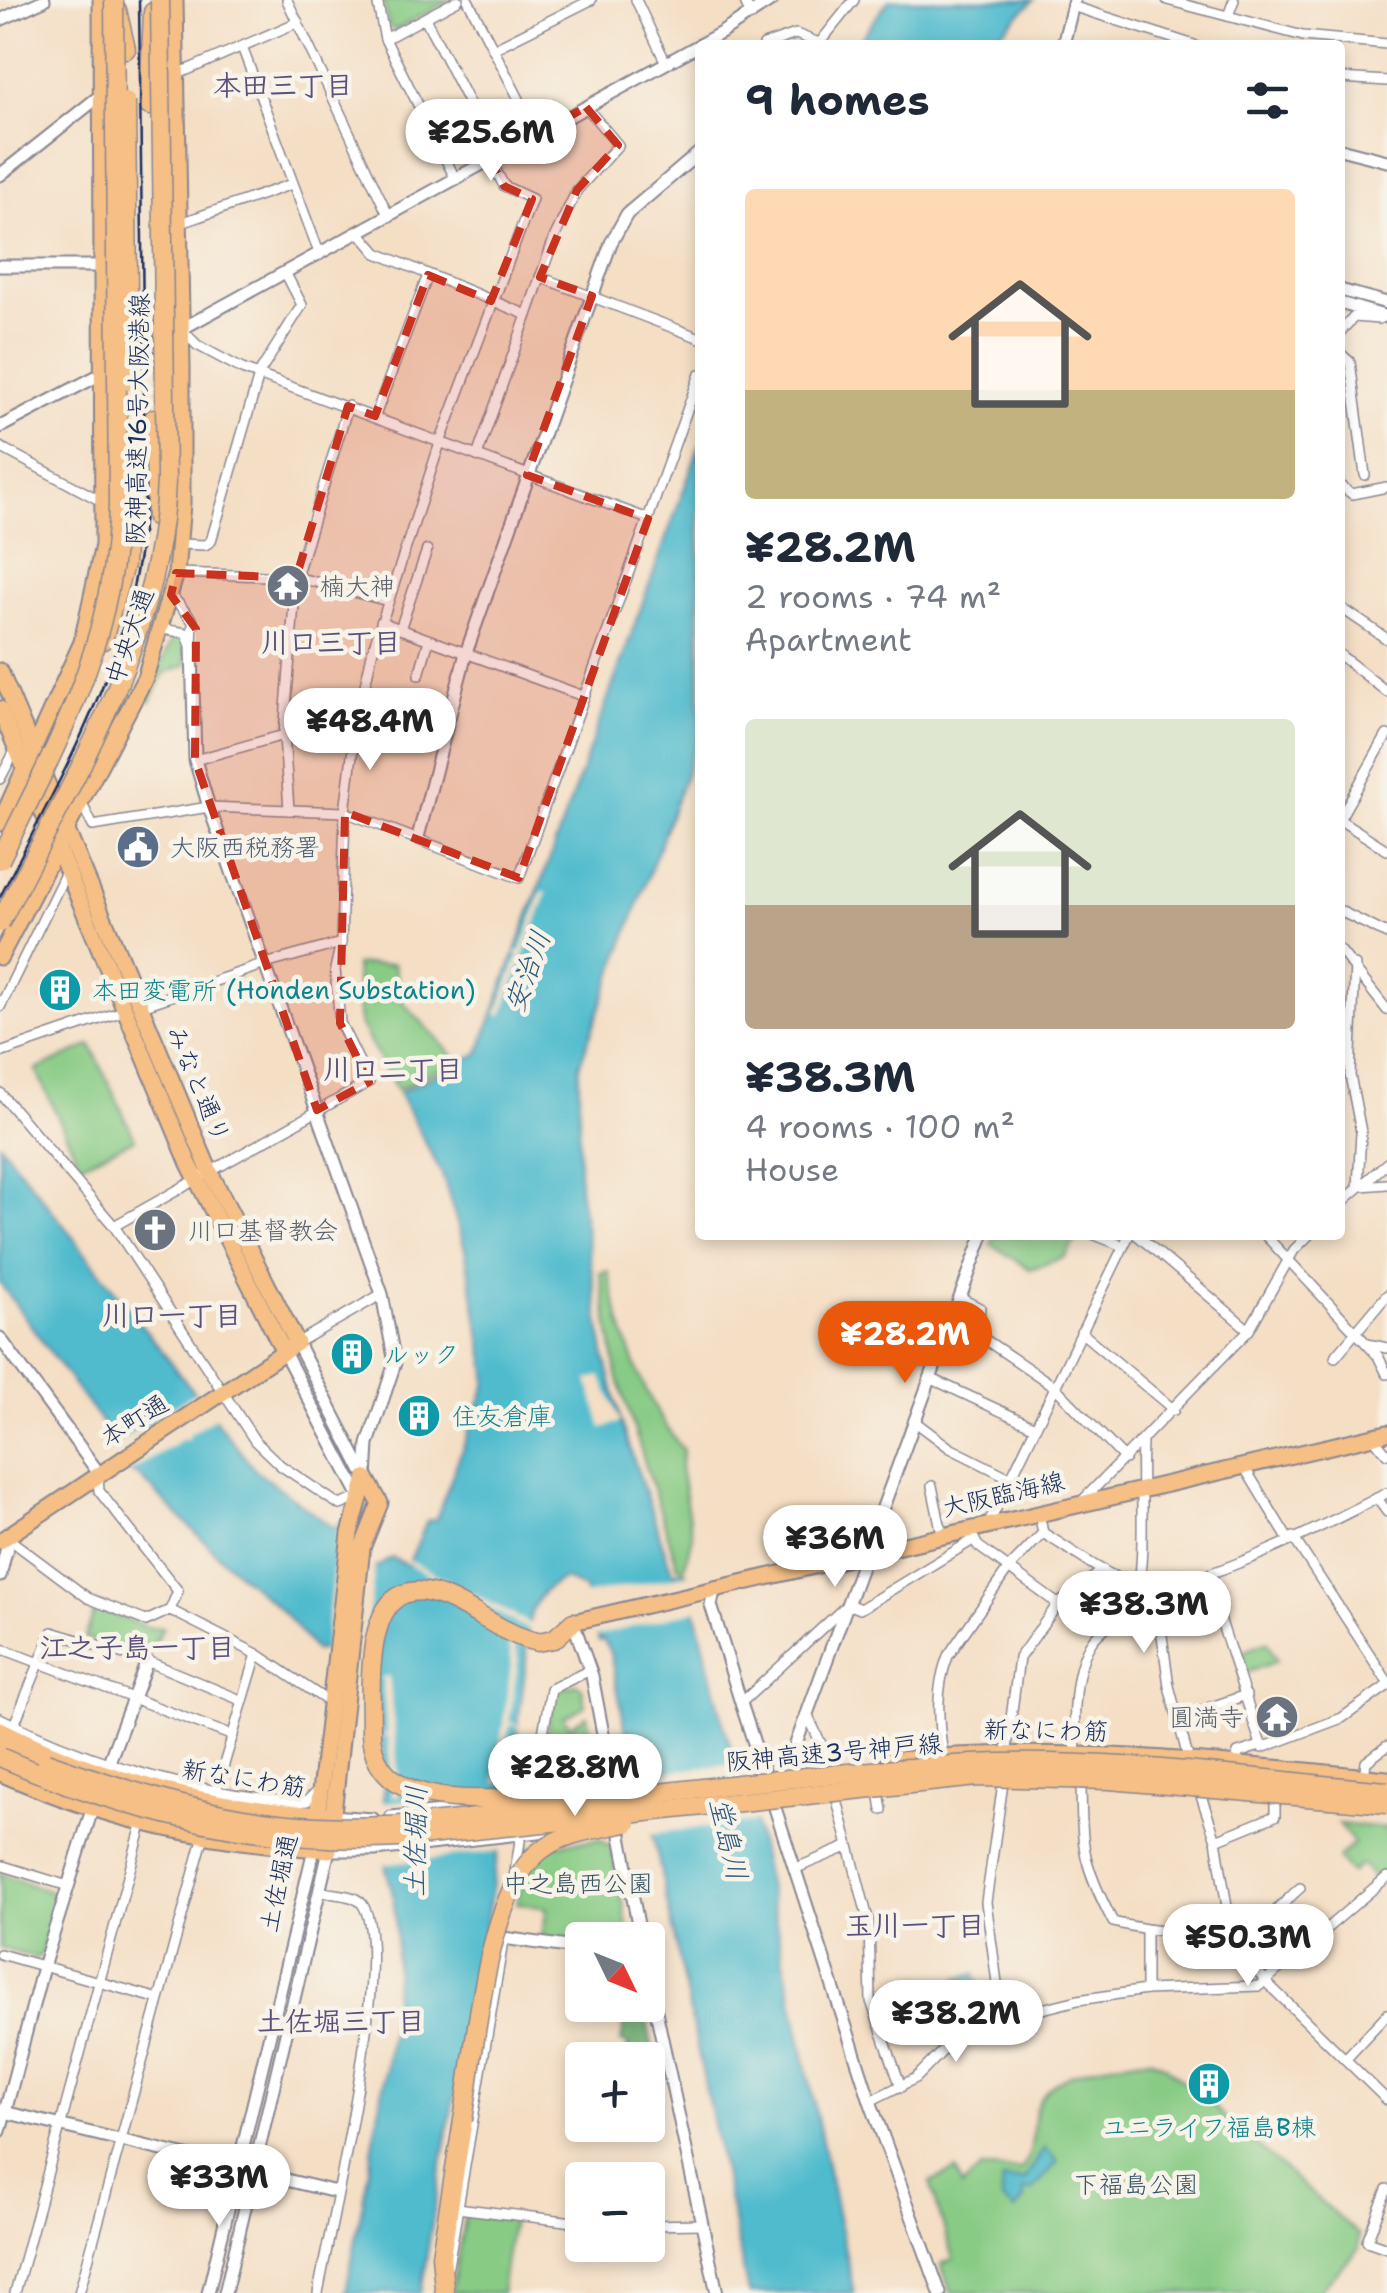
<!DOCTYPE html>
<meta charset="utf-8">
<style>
body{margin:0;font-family:"Shantell Sans","Klee One",sans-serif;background:#f2f2f3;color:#1f2937;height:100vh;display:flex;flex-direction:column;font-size:38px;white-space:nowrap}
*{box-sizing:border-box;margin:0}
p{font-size:32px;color:#747a83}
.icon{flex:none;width:55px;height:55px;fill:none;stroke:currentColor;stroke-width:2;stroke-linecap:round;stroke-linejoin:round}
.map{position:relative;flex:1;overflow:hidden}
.details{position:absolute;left:695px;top:40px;width:650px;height:1200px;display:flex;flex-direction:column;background:#fff;border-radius:10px;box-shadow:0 5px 15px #0003}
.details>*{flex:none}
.needle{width:65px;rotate:133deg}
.controls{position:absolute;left:565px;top:1922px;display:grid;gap:20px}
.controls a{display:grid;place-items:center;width:100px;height:100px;border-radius:10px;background:#fff;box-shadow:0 5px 15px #0003;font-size:50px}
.price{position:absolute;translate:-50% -85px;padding:0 22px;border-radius:35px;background:#fff;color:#222;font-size:32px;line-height:65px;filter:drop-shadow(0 2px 5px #0008)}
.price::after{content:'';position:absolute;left:50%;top:60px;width:30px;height:22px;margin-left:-15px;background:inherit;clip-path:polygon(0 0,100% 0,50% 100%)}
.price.on{background:#ea580c;color:#fff}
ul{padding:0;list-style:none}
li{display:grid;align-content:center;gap:20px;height:530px;padding:0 50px}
li span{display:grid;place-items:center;height:310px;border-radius:10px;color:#555}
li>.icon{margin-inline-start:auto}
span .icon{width:180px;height:180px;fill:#fffc;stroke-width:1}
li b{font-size:42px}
h2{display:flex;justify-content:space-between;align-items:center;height:120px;padding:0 50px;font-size:42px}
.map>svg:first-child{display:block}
.green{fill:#87cb84;stroke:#517d71;stroke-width:2.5}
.forest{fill:#6daf72;stroke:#446f68;stroke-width:2.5}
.water{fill:#50bbcd;stroke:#367596;stroke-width:2.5}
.pier{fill:#f4dec4}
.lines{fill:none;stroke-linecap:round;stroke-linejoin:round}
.minor-casing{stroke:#888691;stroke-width:12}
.tertiary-casing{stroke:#888691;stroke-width:15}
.primary-casing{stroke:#888691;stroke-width:19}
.trunk-casing{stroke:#888691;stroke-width:19}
.motorway-casing{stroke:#888691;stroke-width:21}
.minor{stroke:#fff;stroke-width:9}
.tertiary{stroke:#fff;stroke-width:11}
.primary{stroke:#f5bf86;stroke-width:15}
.trunk{stroke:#f5bf86;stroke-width:15}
.motorway{stroke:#f5bf86;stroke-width:18}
.rail{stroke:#1b2f5e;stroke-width:2.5}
.motorway-bridge-casing{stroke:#888691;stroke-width:21;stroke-linecap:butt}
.motorway-bridge{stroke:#f5bf86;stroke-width:18}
.marked{fill:#c8321e;fill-opacity:0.2;stroke:#c8321e;stroke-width:8;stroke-dasharray:20 12;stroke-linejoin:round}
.labels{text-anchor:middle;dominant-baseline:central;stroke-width:9;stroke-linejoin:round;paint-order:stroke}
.street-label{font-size:25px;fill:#1b2f5e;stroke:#f7f3e8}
.worship-label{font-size:25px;fill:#5b616d;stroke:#f7f3e8;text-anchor:start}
.service-label{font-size:25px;fill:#4e5e75;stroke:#f7f3e8;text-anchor:start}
.culture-label{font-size:25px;fill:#0d838f;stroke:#f7f3e8;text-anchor:start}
.park-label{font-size:25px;fill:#365668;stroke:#f7f3e8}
.neighbourhood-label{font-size:28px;font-weight:bold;fill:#5c507d;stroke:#f7f3e8}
.water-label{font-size:28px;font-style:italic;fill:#2b597f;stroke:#f7f3e8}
</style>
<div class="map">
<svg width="1387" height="2293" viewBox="0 0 1387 2293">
<rect width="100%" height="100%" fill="#f7f3e8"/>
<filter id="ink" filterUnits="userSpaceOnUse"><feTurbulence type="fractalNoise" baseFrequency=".01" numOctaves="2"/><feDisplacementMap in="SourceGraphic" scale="20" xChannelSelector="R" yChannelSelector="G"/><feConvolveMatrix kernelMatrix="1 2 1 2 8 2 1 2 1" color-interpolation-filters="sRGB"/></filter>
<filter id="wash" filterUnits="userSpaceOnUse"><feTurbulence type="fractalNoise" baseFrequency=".0048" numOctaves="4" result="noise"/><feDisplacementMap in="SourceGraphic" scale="40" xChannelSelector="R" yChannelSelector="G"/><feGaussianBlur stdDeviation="2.25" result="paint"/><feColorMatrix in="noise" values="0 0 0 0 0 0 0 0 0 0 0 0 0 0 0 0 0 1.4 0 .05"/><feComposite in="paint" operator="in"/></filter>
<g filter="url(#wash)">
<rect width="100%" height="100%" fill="#f4dec4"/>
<g class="green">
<polygon points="383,0 451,0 395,30 389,27"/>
<polygon points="174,634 184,636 186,665 164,673 151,701 146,699"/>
<polygon points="394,964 403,1002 457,1060 397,1090 360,1024 355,965"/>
<polygon points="91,1045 135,1139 80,1164 36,1070"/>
<polygon points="995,1235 1079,1235 1065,1257 1030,1269 991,1244"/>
<path d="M608,1271c13,62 35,130 75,179l-3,18 12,68 -8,33 -6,-2 -61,-192 -17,-102z"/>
<polygon points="96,1607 146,1627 163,1628 147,1657 85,1638"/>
<polygon points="1267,1642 1277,1661 1243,1674 1237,1654"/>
<polygon points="576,1684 582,1687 585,1706 564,1717 569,1726 587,1716 596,1768 587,1780 537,1785 554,1691"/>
<polygon points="1339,1824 1387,1828 1387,1872 1376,1881 1361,1864 1351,1873 1338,1858 1354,1843"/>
<polygon points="600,1839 612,1848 630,1940 582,1943 542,1937 547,1908 517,1903 526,1848"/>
<polygon points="0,1873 59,1895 40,1956 35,1958 0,1948"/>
<path d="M1149,2058l17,8 193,169v14l-42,44h-366l-10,-29 12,-5 -23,-77 26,-12 6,17 19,-18 40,1c12,-15 11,-34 13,-52 5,-50 76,-53 115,-60z"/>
<polygon points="465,2214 512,2220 501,2293 451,2293"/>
</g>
<polygon class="forest" points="633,2005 644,2005 656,2064 626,2059 628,2044 621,2042 625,2017 631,2018"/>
<g class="water">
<polygon points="889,0 1034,0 988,45 856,45"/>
<path d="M700,445v289l-121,332v121l25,166 17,69 51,150h14l38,154 31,97 99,470h-106l-94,-454 -19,-65 -25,-121 -6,-13 -5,1 -15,-52 -20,-10c-35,12 -38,48 -38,81 -24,212 -74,421 -105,633h-75c16,-95 73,-342 40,-423l-3,-110 -6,-56 -10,-31 -42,-25 -10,3 -29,-36 -66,-58 -82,-82 -9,-3 -22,-26 2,-13 -109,-150v-139l254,325 79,59 6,-5 36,45 17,-10 16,7 19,-44 9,-2 50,-133 1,-14 -22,-123 -23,-75 -43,-81 80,-40z"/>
<polygon points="975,1974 984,2010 967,2014 958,1978"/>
<polygon points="1044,2148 1058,2161 1033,2190 1023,2190 1024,2199 1015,2211 1002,2200 1002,2180 1025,2180"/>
</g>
<g class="pier">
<polygon points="542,891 547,893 502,1016 497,1014 519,955 513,952 521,951"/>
<polygon points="601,1376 621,1422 602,1428 588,1380"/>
<polygon points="199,1390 217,1416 188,1435 188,1440 184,1438 125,1475 106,1450 135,1431 134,1424 140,1428 166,1411 166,1405 171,1408"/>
<polygon points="339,1521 375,1565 362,1672 324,1653"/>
<polygon points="407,1559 532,1625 531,1627 529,1630 405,1562"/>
<polygon points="689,1574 701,1609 593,1637 580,1596"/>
<polygon points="513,1636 518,1660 509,1722 519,1725 518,1731 516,1725 509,1725 501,1784 495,1783 512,1661 508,1637"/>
<polygon points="382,1677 389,1677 400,1796 393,1797 388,1737 380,1737 387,1734"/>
<polygon points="741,1763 760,1821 646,1834 630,1776"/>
<polygon points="515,1790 506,1850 381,1865 377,1803"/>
</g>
</g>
<g filter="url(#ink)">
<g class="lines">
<g class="minor-casing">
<g id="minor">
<polyline points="287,0 389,217"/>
<polyline points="377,0 385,39 456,180"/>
<polyline points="468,0 537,134"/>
<polyline points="636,0 666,63"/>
<polyline points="744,0 751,16"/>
<polyline points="1167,0 1303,36 1387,44"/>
<polyline points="1072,6 1194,45"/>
<polyline points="1228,16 1234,0"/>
<polyline points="425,18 497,158"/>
<polyline points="385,39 458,0"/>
<polyline points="764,45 796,34 819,43"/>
<polyline points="818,45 854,0"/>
<polyline points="242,47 320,255"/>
<polyline points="493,49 591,0"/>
<polyline points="178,74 298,22"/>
<polyline points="1340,78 1387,81"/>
<polyline points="178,224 292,184"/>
<polyline points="359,232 377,253 527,315"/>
<polyline points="540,277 700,338"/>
<polyline points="183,331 197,345 242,369 648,519"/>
<polyline points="1340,332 1354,317 1379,319"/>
<polyline points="1340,353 1350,362 1365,475"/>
<polyline points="375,416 428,275"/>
<polyline points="0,447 103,502"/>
<polyline points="477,456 555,236 577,190 618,145 586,107"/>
<polyline points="1340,485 1352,494 1387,487"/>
<polyline points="179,544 205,545 211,541 260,372 302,305 286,274"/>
<polyline points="176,573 296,577 388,601"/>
<polyline points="171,595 193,621 192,648"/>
<polyline points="1340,607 1387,639"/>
<polyline points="381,622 583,696"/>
<polyline points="162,629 186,633 192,648"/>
<polyline points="400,629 427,550"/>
<polyline points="1340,655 1387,692"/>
<polyline points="419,675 429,640"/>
<polyline points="398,698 450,712"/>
<polyline points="195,760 284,735"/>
<polyline points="0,779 16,749"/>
<polyline points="82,804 93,826 209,807 345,812 519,878 700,374"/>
<polyline points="289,810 284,735 296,577 348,406"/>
<polyline points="1340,818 1387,735"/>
<polyline points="1340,820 1387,850"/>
<polyline points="1340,911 1387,934"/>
<polyline points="1340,950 1387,1010"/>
<polyline points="1355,965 1350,1075 1361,1132 1358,1186"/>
<polyline points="0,1007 66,872"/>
<polyline points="139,1007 265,964 341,943"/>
<polyline points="0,1053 123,1011"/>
<polyline points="0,1093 114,1226 255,1441 280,1465 332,1500 340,1505 360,1497"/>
<polyline points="1361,1186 1387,1184"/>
<polyline points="1340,1204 1387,1163"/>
<polyline points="114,1226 369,1082 340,1023 335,969 341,943 345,812 355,731 373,649 440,443 532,199 504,186 491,161"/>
<polyline points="1095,1235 1123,1246"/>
<polyline points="1137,1235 1249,1330"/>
<polyline points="1265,1235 1378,1356 1387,1374"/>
<polyline points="960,1298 980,1308 977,1334 1055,1387 1125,1459"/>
<polyline points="1081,1332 1174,1410"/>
<polyline points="297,1343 382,1294"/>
<polyline points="1367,1344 1387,1348"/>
<polyline points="1335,1357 1387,1295"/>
<polyline points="930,1378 1035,1427"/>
<polyline points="914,1421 950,1448 1010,1478"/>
<polyline points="1373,1437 1387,1454"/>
<polyline points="1243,1465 1288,1539"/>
<polyline points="98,1477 99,1491 178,1591 170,1610"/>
<polyline points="932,1486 942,1534"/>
<polyline points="1377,1498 1387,1512"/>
<polyline points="1082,1501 1249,1330 1294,1250 1309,1235"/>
<path d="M1039,1513l4,20c29,17 61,43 94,52 49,13 202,-67 250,-92"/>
<polyline points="989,1523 1129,1235"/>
<polyline points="972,1535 978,1546 1058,1604"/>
<polyline points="1293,1537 1387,1681"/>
<polyline points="9,1539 88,1598 146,1621 170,1610"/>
<polyline points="1206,1575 1262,1748 1342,1718 1387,1686"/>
<polyline points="1155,1585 1169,1686 1189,1761"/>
<polyline points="170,1610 257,1654 329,1702"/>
<polyline points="0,1648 233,1736"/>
<polyline points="741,1703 848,1604 860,1609 973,1540"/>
<polyline points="807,1714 824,1750 826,1768"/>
<path d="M0,1718c94,47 193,75 297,84l10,-1 11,-11"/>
<polyline points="1179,1718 1246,1695"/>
<polyline points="14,1725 52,1632 147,1661 243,1701"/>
<path d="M1076,1752c-3,-31 -3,-85 17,-112 15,-19 34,-21 44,-51 9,-25 3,-114 5,-146"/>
<path d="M943,1756c-5,-35 -8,-67 5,-100l60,-87 35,-36"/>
<polyline points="1006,1756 1019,1658 1058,1604 1103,1570"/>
<polyline points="1236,1766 1238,1753 1260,1746"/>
<polyline points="1364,1777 1366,1762 1387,1746"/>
<path d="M1081,1784c1,66 1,78 32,138 34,9 115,20 146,2 15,-9 28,-25 41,-36"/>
<polyline points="1199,1790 1216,1840 1232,1937 1266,1982 1387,2100"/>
<polyline points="216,1791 257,1654"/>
<polyline points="879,1791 882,1810"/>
<polyline points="836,1796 869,1923 871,2001 901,2087"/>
<polyline points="531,1800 551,1689 590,1670"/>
<polyline points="1216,1840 1275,1816 1275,1800"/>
<polyline points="0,1865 68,1886"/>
<polyline points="794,1869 847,1847"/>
<polyline points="515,1872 521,1835"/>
<polyline points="1146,1930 1146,1990"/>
<polyline points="0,1954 159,1999"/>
<polyline points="1002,2019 986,1902 1004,1776"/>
<polyline points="1345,2059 1387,2014"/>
<polyline points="870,2101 916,2078 961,2032 1002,2019 1078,2000 1146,1990 1259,1986 1387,1877"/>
<polyline points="1387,2189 1367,2241 1387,2248"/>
<polyline points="457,2208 582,2223"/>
<polyline points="648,2225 702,2224"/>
<polyline points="448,2266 504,1936"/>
<polyline points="15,2293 142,1825"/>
<polyline points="79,2293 203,1839"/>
<path d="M318,2293c13,-71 75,-332 46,-386 -6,-13 -28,-12 -41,-15"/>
</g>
</g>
<g class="tertiary-casing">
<g id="tertiary">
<polyline points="0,20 44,0"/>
<polyline points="1063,45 1074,0"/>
<polyline points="1340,149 1387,161"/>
<polyline points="0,175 101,95"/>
<polyline points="0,266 105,266"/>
<polyline points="1340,290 1387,303"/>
<polyline points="1340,303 1387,317"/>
<polyline points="125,360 721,33 772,0"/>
<polyline points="0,427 105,372"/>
<polyline points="192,648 195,760 209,807 382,1294 395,1363 368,1444 366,1478"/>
<polyline points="418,837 466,653 611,243 627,214 700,152"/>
<polyline points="0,1338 98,1472"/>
<polyline points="297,1343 362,1470"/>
<polyline points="284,1352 360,1497"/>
<polyline points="0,1576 9,1539"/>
<polyline points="715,1587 711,1605 741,1703 870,2101 940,2293"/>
<polyline points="573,1622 592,1676 616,1802"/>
<polyline points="786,1771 983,1235"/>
<polyline points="103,1778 147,1661"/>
<polyline points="332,1816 373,1819"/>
<polyline points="391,1817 492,1807"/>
<polyline points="618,1820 641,1940"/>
<polyline points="503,1938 582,1949"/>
<polyline points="648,1974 717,2293"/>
<polyline points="0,2111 336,2192"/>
<polyline points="0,2131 43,1967 95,1800"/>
<polyline points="208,2293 314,1849"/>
<polyline points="225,2293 329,1850 375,1850 556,1830"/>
</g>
</g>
<g class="primary-casing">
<g id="primary">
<polyline points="0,823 82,642 103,545 101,0"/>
<polyline points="0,957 145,678 176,573 182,504 182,367 175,0"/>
<polyline points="573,1622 1387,1433"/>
<path d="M0,1729c100,51 211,79 323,86"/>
<path d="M888,1761c166,-17 333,1 499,18"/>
<path d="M0,1773c114,50 206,68 329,77l33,-302 18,-45 -14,-25"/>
<polyline points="315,1835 350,1533 366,1478"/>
</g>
</g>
<g class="trunk-casing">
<g id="trunk">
<polyline points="0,671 210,1172 297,1343 0,1541"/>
<polyline points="0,709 189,1164 284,1352"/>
</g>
</g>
<g class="motorway-casing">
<g id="motorway">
<polyline points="117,10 126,49"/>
<polyline points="149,106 153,12"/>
<polyline points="154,418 156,518"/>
<polyline points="103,640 124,565 130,457"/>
<path d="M371,1734c0,-54 -11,-178 82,-133 27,13 55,35 84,41l17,-3 19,-17"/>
<polyline points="0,1741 46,1762"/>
<polyline points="444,2289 441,2255 463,2120"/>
</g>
</g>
<use href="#minor" class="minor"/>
<use href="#tertiary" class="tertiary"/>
<use href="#primary" class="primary"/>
<use href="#trunk" class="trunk"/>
<use href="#motorway" class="motorway"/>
<path class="rail" d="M0,897c68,-136 143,-255 145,-411l-6,-486"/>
<g class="motorway-bridge-casing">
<g id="motorway-bridge">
<polyline points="126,102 129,381"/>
<path d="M0,860c59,-119 115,-219 118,-356l-4,-504"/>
<path d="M0,923c71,-142 160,-280 166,-442l-6,-481"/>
<path d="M371,1734c5,90 143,60 204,62"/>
<path d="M0,1757c127,56 261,88 401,81l576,-61 132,3 278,24"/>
<path d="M46,1762c87,31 178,60 271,64 104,5 207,-16 309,-29 114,-14 231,-27 346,-33 138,-7 278,15 415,27"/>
<path d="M463,2120c12,-68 23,-228 77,-269 25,-19 57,-22 87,-28"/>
</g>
</g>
<use href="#motorway-bridge" class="motorway-bridge"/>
</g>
</g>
<path class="marked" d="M586,107l32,38 -41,45 -37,87 52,19 -65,179 121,44 -129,359 -174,-66 -5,211 29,59 -52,28 -122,-350 1,-131 -25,-34 5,-22 120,5 52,-172 27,10 53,-141 63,26 41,-102 -28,-13 -13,-25z"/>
<defs>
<g id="temple-disc" transform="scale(2.25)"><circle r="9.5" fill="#6b7280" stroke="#f7f3e8"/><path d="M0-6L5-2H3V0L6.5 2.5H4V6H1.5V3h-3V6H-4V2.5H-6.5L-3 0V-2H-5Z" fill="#fff"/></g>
<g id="civic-disc" transform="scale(2.25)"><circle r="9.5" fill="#5c6f8a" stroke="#f7f3e8"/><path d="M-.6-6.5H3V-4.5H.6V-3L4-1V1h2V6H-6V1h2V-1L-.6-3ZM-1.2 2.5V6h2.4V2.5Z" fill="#fff"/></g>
<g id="building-disc" transform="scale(2.25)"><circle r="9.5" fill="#0f9aa8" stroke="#f7f3e8"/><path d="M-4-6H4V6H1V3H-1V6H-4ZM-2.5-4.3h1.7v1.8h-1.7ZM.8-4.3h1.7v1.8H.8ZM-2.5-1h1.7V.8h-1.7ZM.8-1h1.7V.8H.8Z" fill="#fff"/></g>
<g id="church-disc" transform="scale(2.25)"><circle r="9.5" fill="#6b7280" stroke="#f7f3e8"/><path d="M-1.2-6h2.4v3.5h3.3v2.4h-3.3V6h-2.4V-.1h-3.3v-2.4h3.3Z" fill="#fff"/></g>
</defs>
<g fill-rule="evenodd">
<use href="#temple-disc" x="288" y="586"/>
<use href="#civic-disc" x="138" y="847"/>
<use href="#building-disc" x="60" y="990"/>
<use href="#church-disc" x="155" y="1230"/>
<use href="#building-disc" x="352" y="1354"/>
<use href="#building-disc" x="419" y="1416"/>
<use href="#temple-disc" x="1277" y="1717"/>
<use href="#building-disc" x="1209" y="2084"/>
</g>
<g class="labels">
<g class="street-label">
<text transform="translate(137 419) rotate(-89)">阪神高速16号大阪港線</text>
<text transform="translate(129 636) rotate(-71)">中央大通</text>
<text transform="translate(199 1084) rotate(67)">みなと通り</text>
<text transform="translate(134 1420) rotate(-32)">本町通</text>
<text transform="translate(1003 1494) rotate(-13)">大阪臨海線</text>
<text transform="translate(1046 1730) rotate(1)">新なにわ筋</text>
<text transform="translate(834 1752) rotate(-5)">阪神高速3号神戸線</text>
<text transform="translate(244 1778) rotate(9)">新なにわ筋</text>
<text transform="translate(278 1883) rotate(-78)">土佐堀通</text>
</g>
<g class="worship-label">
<text x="320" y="586">楠大神</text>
<text x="188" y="1230">川口基督教会</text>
<text x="1244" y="1717" text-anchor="end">圓満寺</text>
</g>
<g class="service-label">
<text x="170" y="847">大阪西税務署</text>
</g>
<g class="culture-label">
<text x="92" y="990">本田変電所 (Honden Substation)</text>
<text x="384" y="1354">ルック</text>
<text x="452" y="1416">住友倉庫</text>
<text x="1209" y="2127" text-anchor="middle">ユニライフ福島B棟</text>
</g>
<g class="park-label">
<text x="578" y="1883">中之島西公園</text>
<text x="1136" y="2184">下福島公園</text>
</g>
<g class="neighbourhood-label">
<text x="283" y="85">本田三丁目</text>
<text x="331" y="642">川口三丁目</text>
<text x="393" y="1069">川口二丁目</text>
<text x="172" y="1315">川口一丁目</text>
<text x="137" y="1647">江之子島一丁目</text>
<text x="915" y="1925">玉川一丁目</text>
<text x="341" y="2021">土佐堀三丁目</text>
</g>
<g class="water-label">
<text transform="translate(527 971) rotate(-70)">安治川</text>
<text transform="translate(729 1839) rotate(77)">堂島川</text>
<text transform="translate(415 1841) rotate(-89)">土佐堀川</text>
</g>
</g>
</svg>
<div class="controls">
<a><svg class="needle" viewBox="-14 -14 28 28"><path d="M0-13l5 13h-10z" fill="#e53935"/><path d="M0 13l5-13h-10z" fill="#747a83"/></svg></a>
<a>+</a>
<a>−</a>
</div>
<b class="price" style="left:491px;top:184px">¥25.6M</b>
<b class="price" style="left:370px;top:773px">¥48.4M</b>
<b class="price on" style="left:905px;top:1386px">¥28.2M</b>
<b class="price" style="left:835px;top:1590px">¥36M</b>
<b class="price" style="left:1144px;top:1656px">¥38.3M</b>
<b class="price" style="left:575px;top:1819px">¥28.8M</b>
<b class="price" style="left:1248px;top:1989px">¥50.3M</b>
<b class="price" style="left:956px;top:2065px">¥38.2M</b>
<b class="price" style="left:219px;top:2229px">¥33M</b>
<section class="details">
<h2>9 homes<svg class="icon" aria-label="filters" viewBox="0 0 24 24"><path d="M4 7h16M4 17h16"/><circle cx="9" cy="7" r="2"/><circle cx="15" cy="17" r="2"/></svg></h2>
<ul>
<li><span style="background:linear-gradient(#ffd9b3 65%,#c2b280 0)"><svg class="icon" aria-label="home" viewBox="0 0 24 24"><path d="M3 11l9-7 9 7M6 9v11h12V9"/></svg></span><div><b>¥28.2M</b><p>2 rooms · 74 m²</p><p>Apartment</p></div></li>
<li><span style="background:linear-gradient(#dfe7d0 60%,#b9a48a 0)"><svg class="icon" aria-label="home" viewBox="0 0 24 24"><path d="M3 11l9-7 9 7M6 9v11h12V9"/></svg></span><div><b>¥38.3M</b><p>4 rooms · 100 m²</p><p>House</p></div></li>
</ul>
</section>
</div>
